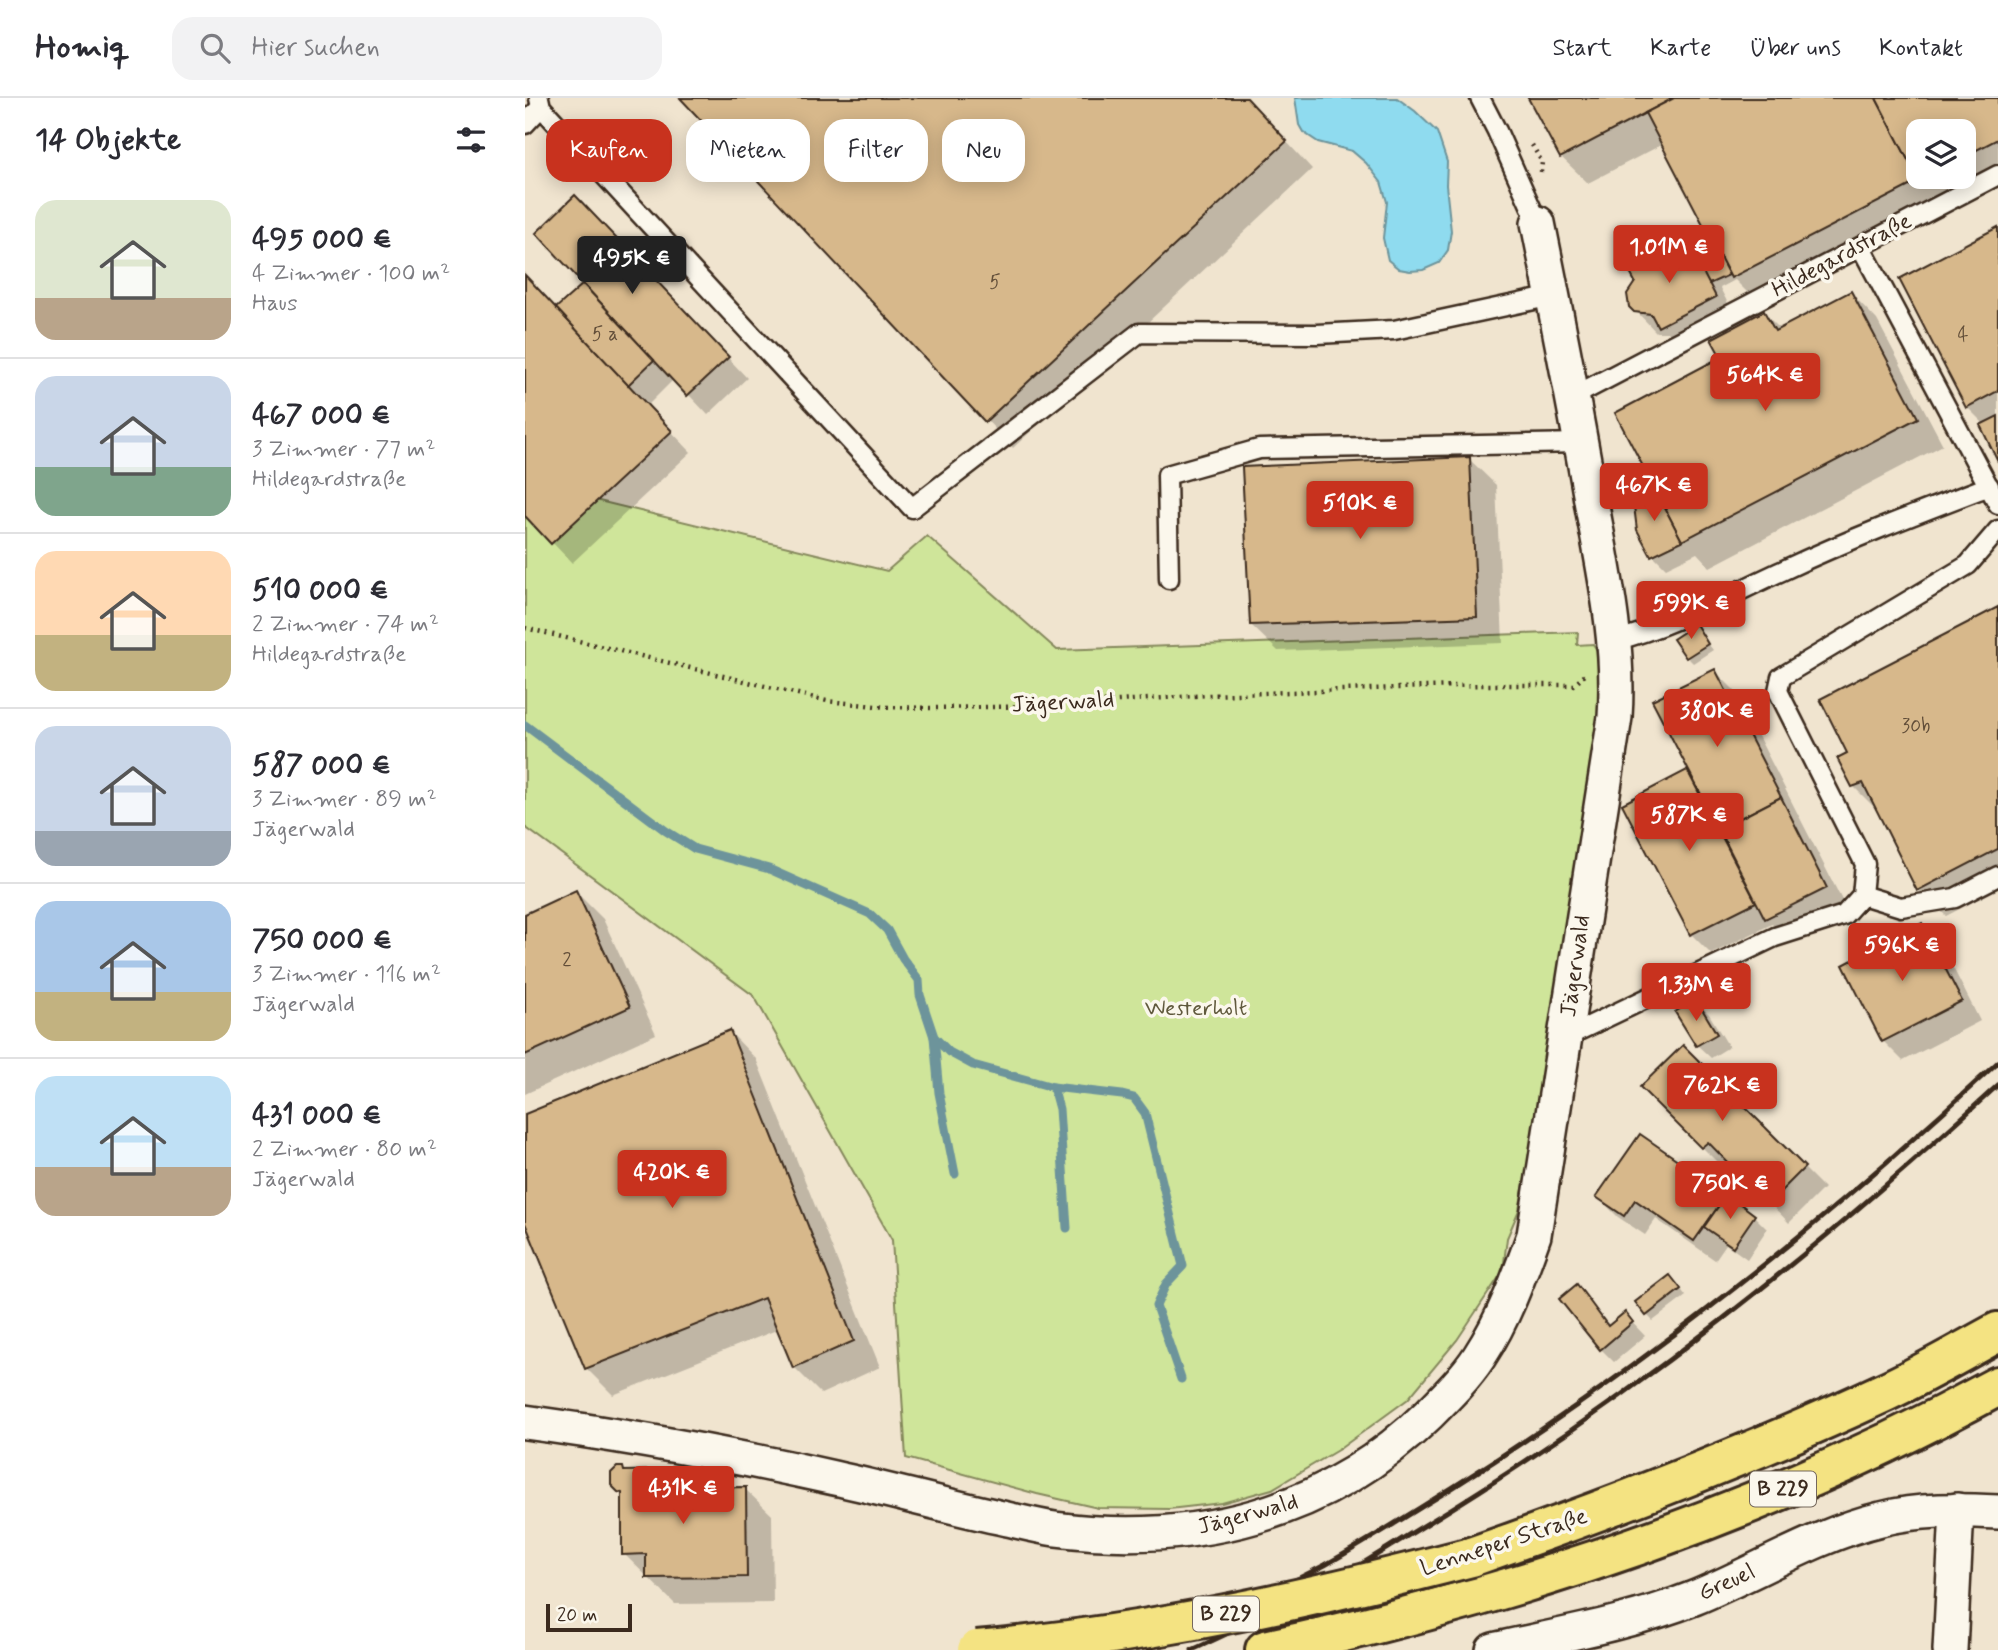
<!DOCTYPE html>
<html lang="de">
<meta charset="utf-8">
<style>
body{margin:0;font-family:Mynerve,sans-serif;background:#f2f2f3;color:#2b2b33;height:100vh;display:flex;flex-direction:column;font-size:26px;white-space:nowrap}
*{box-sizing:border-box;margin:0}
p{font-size:23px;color:#7c7c81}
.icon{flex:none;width:38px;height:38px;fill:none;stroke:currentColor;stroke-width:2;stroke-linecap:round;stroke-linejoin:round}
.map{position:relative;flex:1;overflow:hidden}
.sheet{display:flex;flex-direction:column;background:#fff;width:525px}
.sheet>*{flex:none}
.guide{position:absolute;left:21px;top:21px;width:665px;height:63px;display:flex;gap:14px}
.buttons{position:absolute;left:1381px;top:21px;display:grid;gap:14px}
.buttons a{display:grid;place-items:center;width:70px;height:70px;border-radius:14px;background:#fff;box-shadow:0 4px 18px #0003;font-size:35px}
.scale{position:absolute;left:21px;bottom:18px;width:86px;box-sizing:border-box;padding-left:7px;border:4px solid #3b2a1e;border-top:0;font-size:19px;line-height:24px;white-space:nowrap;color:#3b2a1e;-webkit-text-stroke:5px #fbf7ec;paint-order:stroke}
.price{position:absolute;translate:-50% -60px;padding:0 16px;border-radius:7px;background:#c8321e;color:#fff;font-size:23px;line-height:46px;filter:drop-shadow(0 2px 4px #0008)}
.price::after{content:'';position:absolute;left:50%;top:42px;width:21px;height:16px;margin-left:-10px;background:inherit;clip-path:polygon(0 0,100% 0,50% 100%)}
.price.on{background:#222;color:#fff}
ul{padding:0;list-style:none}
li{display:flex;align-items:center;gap:21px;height:175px;padding:0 35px}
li+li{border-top:2px solid #e1e1e2}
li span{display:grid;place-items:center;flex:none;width:196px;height:140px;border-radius:21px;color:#555}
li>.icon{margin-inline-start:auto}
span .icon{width:84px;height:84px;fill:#fffc;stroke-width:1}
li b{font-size:30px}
h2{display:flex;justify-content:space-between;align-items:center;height:84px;padding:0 35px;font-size:30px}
.tag{padding:0 24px;border-radius:21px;background:#fff;box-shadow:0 4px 18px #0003;font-size:24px;line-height:63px}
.tag.on{background:#c8321e;color:#fff}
header{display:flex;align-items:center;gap:42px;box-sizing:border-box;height:98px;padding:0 35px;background:#fff;border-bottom:2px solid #e1e1e2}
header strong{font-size:33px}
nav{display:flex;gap:38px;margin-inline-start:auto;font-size:24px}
.search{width:490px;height:63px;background:#f2f2f3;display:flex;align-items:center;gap:18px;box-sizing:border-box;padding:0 24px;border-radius:21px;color:#7c7c81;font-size:26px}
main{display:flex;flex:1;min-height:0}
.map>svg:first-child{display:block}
.green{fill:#cfe59a;stroke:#85885c;stroke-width:2}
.water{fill:#8fdbef;stroke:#6d949b;stroke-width:2}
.shadow{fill:#0003;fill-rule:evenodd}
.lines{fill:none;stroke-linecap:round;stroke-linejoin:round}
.stream{stroke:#6d949b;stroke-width:9}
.building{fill:#d7b88b;stroke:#3b2a1e;stroke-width:2}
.lane-casing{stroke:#3b2a1e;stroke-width:23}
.street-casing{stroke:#3b2a1e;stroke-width:38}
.primary-casing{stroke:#3b2a1e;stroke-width:44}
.path{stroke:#3b2a1e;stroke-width:4.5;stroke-dasharray:2 5;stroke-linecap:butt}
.lane{stroke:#fbf7ec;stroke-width:18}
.street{stroke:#fbf7ec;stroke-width:33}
.primary{stroke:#f4e382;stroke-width:38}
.rail{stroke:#3b2a1e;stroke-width:5}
.primary-bridge-casing{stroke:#3b2a1e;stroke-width:44;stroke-linecap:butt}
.primary-bridge{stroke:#f4e382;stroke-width:38}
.labels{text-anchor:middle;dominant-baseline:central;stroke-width:7;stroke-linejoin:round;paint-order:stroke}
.number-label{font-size:19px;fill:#624e39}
.shield{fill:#fbf7ec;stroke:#75685c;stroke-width:2}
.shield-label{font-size:21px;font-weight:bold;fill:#3b2a1e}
.street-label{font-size:23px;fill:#3b2a1e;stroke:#fbf7ec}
.park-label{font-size:23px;fill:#60593d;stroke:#fbf7ec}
</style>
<header>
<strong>Homiq</strong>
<div class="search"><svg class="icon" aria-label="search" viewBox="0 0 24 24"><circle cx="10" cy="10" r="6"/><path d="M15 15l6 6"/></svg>Hier suchen</div>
<nav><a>Start</a><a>Karte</a><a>Über uns</a><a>Kontakt</a></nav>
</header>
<main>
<section class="sheet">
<h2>14 Objekte<svg class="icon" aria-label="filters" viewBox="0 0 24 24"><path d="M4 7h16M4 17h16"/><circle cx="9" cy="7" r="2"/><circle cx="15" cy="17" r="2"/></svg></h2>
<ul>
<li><span style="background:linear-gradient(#dfe7d0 70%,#b9a48a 0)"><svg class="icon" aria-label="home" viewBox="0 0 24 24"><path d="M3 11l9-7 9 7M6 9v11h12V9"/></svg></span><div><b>495 000 €</b><p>4 Zimmer · 100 m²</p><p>Haus</p></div></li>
<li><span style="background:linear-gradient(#c9d6e8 65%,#7fa58c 0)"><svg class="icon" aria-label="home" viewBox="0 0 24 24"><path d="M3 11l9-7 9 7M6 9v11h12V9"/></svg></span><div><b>467 000 €</b><p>3 Zimmer · 77 m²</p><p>Hildegardstraße</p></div></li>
<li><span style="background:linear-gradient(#ffd9b3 60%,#c2b280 0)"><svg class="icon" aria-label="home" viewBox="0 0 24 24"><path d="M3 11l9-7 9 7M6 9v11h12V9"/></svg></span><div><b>510 000 €</b><p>2 Zimmer · 74 m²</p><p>Hildegardstraße</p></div></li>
<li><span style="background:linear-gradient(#c9d6e8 75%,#9aa5b1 0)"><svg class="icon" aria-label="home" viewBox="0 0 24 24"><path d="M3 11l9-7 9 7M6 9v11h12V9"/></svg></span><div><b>587 000 €</b><p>3 Zimmer · 89 m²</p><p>Jägerwald</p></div></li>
<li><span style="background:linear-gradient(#a9c7e8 65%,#c2b280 0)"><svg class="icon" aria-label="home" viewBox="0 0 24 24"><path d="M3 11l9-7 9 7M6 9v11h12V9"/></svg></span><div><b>750 000 €</b><p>3 Zimmer · 116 m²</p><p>Jägerwald</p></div></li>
<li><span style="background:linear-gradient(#bfe0f5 65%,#b9a48a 0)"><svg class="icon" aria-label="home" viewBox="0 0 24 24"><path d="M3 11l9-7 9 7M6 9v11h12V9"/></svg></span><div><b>431 000 €</b><p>2 Zimmer · 80 m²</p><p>Jägerwald</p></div></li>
</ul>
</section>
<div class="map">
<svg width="1473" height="1552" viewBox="0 0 1473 1552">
<rect width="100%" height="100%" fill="#f0e4cf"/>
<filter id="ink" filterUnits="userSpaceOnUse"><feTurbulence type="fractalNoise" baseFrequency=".0143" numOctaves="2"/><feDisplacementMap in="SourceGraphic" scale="14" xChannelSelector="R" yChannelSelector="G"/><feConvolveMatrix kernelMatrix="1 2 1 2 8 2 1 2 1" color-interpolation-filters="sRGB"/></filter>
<g filter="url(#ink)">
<polygon class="green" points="0,385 362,473 402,438 532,552 1053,534 1052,547 1068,546 1084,571 1028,934 994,1112 982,1140 978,1173 932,1242 883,1301 816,1350 747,1391 697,1405 644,1411 573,1410 512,1396 381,1360 367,1142 229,898 0,729"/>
<polygon class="water" points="770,0 872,0 890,13 912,34 922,64 921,87 926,133 923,152 914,165 898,172 885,173 874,171 863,162 858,140 862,104 856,84 841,65 827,53 793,44 778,34 774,27"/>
<g class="shadow">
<polygon points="158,0 721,0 787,71 488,350"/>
<path d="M1005,0h468v81l-239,125 -24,-24 -15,8 15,29 -55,29 -13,-14h-11l-20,-21v-29l50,-41 10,10 15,-8 5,6 -53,-105 -75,39 -27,-26zM1393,33h45v46h-45z"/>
<polygon points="70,119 222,280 183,317 149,281 122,308 166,354 47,465 0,416 0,178 32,212 60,186"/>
<polygon points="1473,131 1473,360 1457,328 1460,327 1442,309 1376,182"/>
<polygon points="1326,195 1352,222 1418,347 1185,469 1172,455 1141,470 1128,457 1132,392 1198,260 1239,215 1256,232"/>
<polygon points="944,361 971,387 978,545 753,553 726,527"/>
<polygon points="1473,511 1473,791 1421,818 1394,792 1356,716 1328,688 1324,655 1297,602"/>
<polygon points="1170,529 1188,552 1168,565 1162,559"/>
<polygon points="1190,573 1210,593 1321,810 1261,840 1247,826 1186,856 1166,836 1100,706 1165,672"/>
<polygon points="51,794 78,821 131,936 0,996 0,818"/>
<polygon points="1396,828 1417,848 1455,923 1378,963 1358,943"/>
<polygon points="1170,903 1184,916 1204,949 1186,960 1172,947"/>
<polygon points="205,934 231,961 355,1269 296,1296 269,1269 254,1231 88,1297 61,1270 0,1121 0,1017"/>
<polygon points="1158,949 1299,1090 1264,1125 1204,1063 1197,1069 1117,989"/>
<polygon points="1201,1098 1229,1118 1242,1131 1222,1161 1201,1146 1190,1162 1131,1121 1120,1137 1093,1119 1073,1099"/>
<polygon points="1151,1185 1161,1198 1128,1223 1122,1217"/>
<polygon points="1052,1189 1085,1228 1100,1217 1120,1238 1089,1264 1076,1251"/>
<polygon points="98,1370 102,1375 141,1374 159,1392 220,1391 247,1417 248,1505 150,1506 99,1456 99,1398 87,1387"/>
</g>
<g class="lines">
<g class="stream">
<polyline points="0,627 141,733 170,751 244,771 345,816 362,832 378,861 394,882 395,897 409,939 424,954 448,967 528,989 597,997 609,1000 620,1015 658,1168 641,1186 631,1208 656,1281"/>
<polyline points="409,939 414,995 430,1076"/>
<polyline points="528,989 534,1011 542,1130"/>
</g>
</g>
<g class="building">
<polygon points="155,0 722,0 762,43 460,324"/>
<polygon points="1003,0 1149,0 1035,60"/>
<polygon points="1149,0 1351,0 1394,83 1206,180 1120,15"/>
<polygon points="1351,0 1473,0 1473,41 1438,59 1438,33 1393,33 1393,79 1402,79 1394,83"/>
<polygon points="50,97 204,259 162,298 11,135"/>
<polygon points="1473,129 1473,293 1441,310 1374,181"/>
<polygon points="1162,141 1191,199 1133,229 1126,216 1109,214 1104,209 1102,196 1110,184 1103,171"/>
<polygon points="1186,143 1204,177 1184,186 1167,153"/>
<polygon points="0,177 147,333 26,446 0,418"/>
<polygon points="58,186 129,262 103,287 31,210"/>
<polygon points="1326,193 1393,320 1157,443 1090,315 1196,259 1186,241 1239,213 1250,233"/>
<polygon points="1473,318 1473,364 1455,327"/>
<polygon points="945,359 952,519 725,527 717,369"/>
<polygon points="1130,391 1157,443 1126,458 1112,432 1108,400"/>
<polygon points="1473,509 1473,751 1392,793 1338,685 1327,689 1312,660 1322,655 1295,601"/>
<polygon points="1171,526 1183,546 1161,560 1148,541"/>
<polygon points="1190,571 1256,699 1194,731 1127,602"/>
<polygon points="1162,672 1231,804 1165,837 1097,706"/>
<polygon points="1256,699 1302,790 1240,821 1194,731"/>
<polygon points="51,792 105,909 0,957 0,816"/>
<polygon points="1397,825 1437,903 1357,944 1318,867"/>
<polygon points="1171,901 1192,936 1171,948 1150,914"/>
<polygon points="205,932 329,1243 268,1270 239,1200 60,1271 0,1125 0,1016"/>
<polygon points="1158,947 1280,1069 1243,1106 1183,1044 1176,1050 1115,989"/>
<polygon points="1115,1036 1202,1096 1169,1143 1110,1102 1099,1118 1071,1099"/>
<polygon points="1202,1096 1230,1117 1208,1149 1179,1129"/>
<polygon points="1145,1177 1156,1191 1121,1218 1110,1204"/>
<polygon points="1052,1186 1083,1228 1100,1214 1108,1224 1075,1252 1034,1201"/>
<polygon points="92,1369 98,1369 99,1373 142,1372 142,1390 221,1389 222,1479 121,1480 121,1456 97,1457 97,1395 93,1394 86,1387 86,1375"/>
</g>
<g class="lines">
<g class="lane-casing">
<g id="lane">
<polyline points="14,0 16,9 387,410 614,235 792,236 869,232 1028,198"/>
<polyline points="955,0 972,33 1013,125"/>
<polyline points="0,26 16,9"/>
<polyline points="1336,149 1473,406"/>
<polyline points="1049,298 1473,77"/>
<polyline points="644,481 642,377 734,351 1057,345"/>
<path d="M1089,543c61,-16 115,-46 172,-72 66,-31 135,-57 203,-83"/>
<polyline points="1337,797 1376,809 1430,800 1473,778"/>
<polyline points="1041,939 1250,839 1319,817 1337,797 1340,766 1253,593 1256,579 1443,467 1473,432"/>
</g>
</g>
<g class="street-casing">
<g id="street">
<path d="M0,1324c104,14 206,33 309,56 55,12 109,27 164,39 19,4 38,9 57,12 141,18 271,-14 374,-115 18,-18 37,-37 50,-57 25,-38 40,-80 55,-122l81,-518c5,-72 -10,-141 -23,-211 -16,-95 -35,-189 -54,-283"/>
<path d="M968,1552c67,-15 138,-27 201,-52 61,-25 124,-64 187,-79 38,-10 78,-9 117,-7"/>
<polyline points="1425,1552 1432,1412"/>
</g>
</g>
<g class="primary-casing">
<g id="primary">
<path d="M946,1459c140,-49 279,-102 414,-165 39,-18 76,-40 113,-60"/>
<path d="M740,1552c255,-55 504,-139 733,-264"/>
</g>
</g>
<g class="path">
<polyline points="1007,47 1017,64 1016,74"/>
<polyline points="0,530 302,603 361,609 409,610 518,608 684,597 955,587 1049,587 1060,577"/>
</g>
<use href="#lane" class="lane"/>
<use href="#street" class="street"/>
<use href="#primary" class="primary"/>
<g class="rail">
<path d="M623,1552c59,-27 119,-55 177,-85 43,-24 85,-51 127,-77 196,-123 377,-269 546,-426"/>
<path d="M667,1552c43,-20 86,-40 128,-62 36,-19 70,-42 105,-63 207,-125 395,-277 573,-440"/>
</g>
<g class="primary-bridge-casing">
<path id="primary-bridge" d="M452,1552c167,-14 331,-51 494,-93"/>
</g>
<use href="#primary-bridge" class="primary-bridge"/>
</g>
</g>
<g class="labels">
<g class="number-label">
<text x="470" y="184">5</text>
<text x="80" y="236">5 a</text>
<text x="1438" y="237">4</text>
<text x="1391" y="628">30b</text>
<text x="42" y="862">2</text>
</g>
<g class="shield">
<rect x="1225" y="1373.5" width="66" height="35" rx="5"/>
<rect x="668" y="1498.5" width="66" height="35" rx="5"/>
</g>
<g class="shield-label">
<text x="1258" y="1391">B 229</text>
<text x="701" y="1516">B 229</text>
</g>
<g class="street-label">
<text transform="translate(1317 158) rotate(-28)">Hildegardstraße</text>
<text transform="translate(538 605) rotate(-3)">Jägerwald</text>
<text transform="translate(1051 868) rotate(-82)">Jägerwald</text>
<text transform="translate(723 1417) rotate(-15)">Jägerwald</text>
<text transform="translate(979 1445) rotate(-18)">Lenneper Straße</text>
<text transform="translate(1202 1485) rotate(-24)">Greuel</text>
</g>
<g class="park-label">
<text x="671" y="911">Westerholt</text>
</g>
</g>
</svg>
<div class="buttons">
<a><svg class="icon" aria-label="layers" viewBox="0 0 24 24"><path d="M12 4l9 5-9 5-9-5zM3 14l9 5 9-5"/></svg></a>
</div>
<div class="scale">20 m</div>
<b class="price" style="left:1144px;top:187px">1.01M €</b>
<b class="price on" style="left:107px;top:198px">495K €</b>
<b class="price" style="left:1240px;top:315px">564K €</b>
<b class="price" style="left:1129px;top:425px">467K €</b>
<b class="price" style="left:835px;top:443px">510K €</b>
<b class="price" style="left:1166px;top:543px">599K €</b>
<b class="price" style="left:1192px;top:651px">380K €</b>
<b class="price" style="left:1164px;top:755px">587K €</b>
<b class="price" style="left:1377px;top:885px">596K €</b>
<b class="price" style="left:1171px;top:925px">1.33M €</b>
<b class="price" style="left:1197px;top:1025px">762K €</b>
<b class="price" style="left:147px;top:1112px">420K €</b>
<b class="price" style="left:1205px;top:1123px">750K €</b>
<b class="price" style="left:158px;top:1428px">431K €</b>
<div class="guide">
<a class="tag on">Kaufen</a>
<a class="tag">Mieten</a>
<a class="tag">Filter</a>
<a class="tag">Neu</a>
</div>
</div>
</main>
